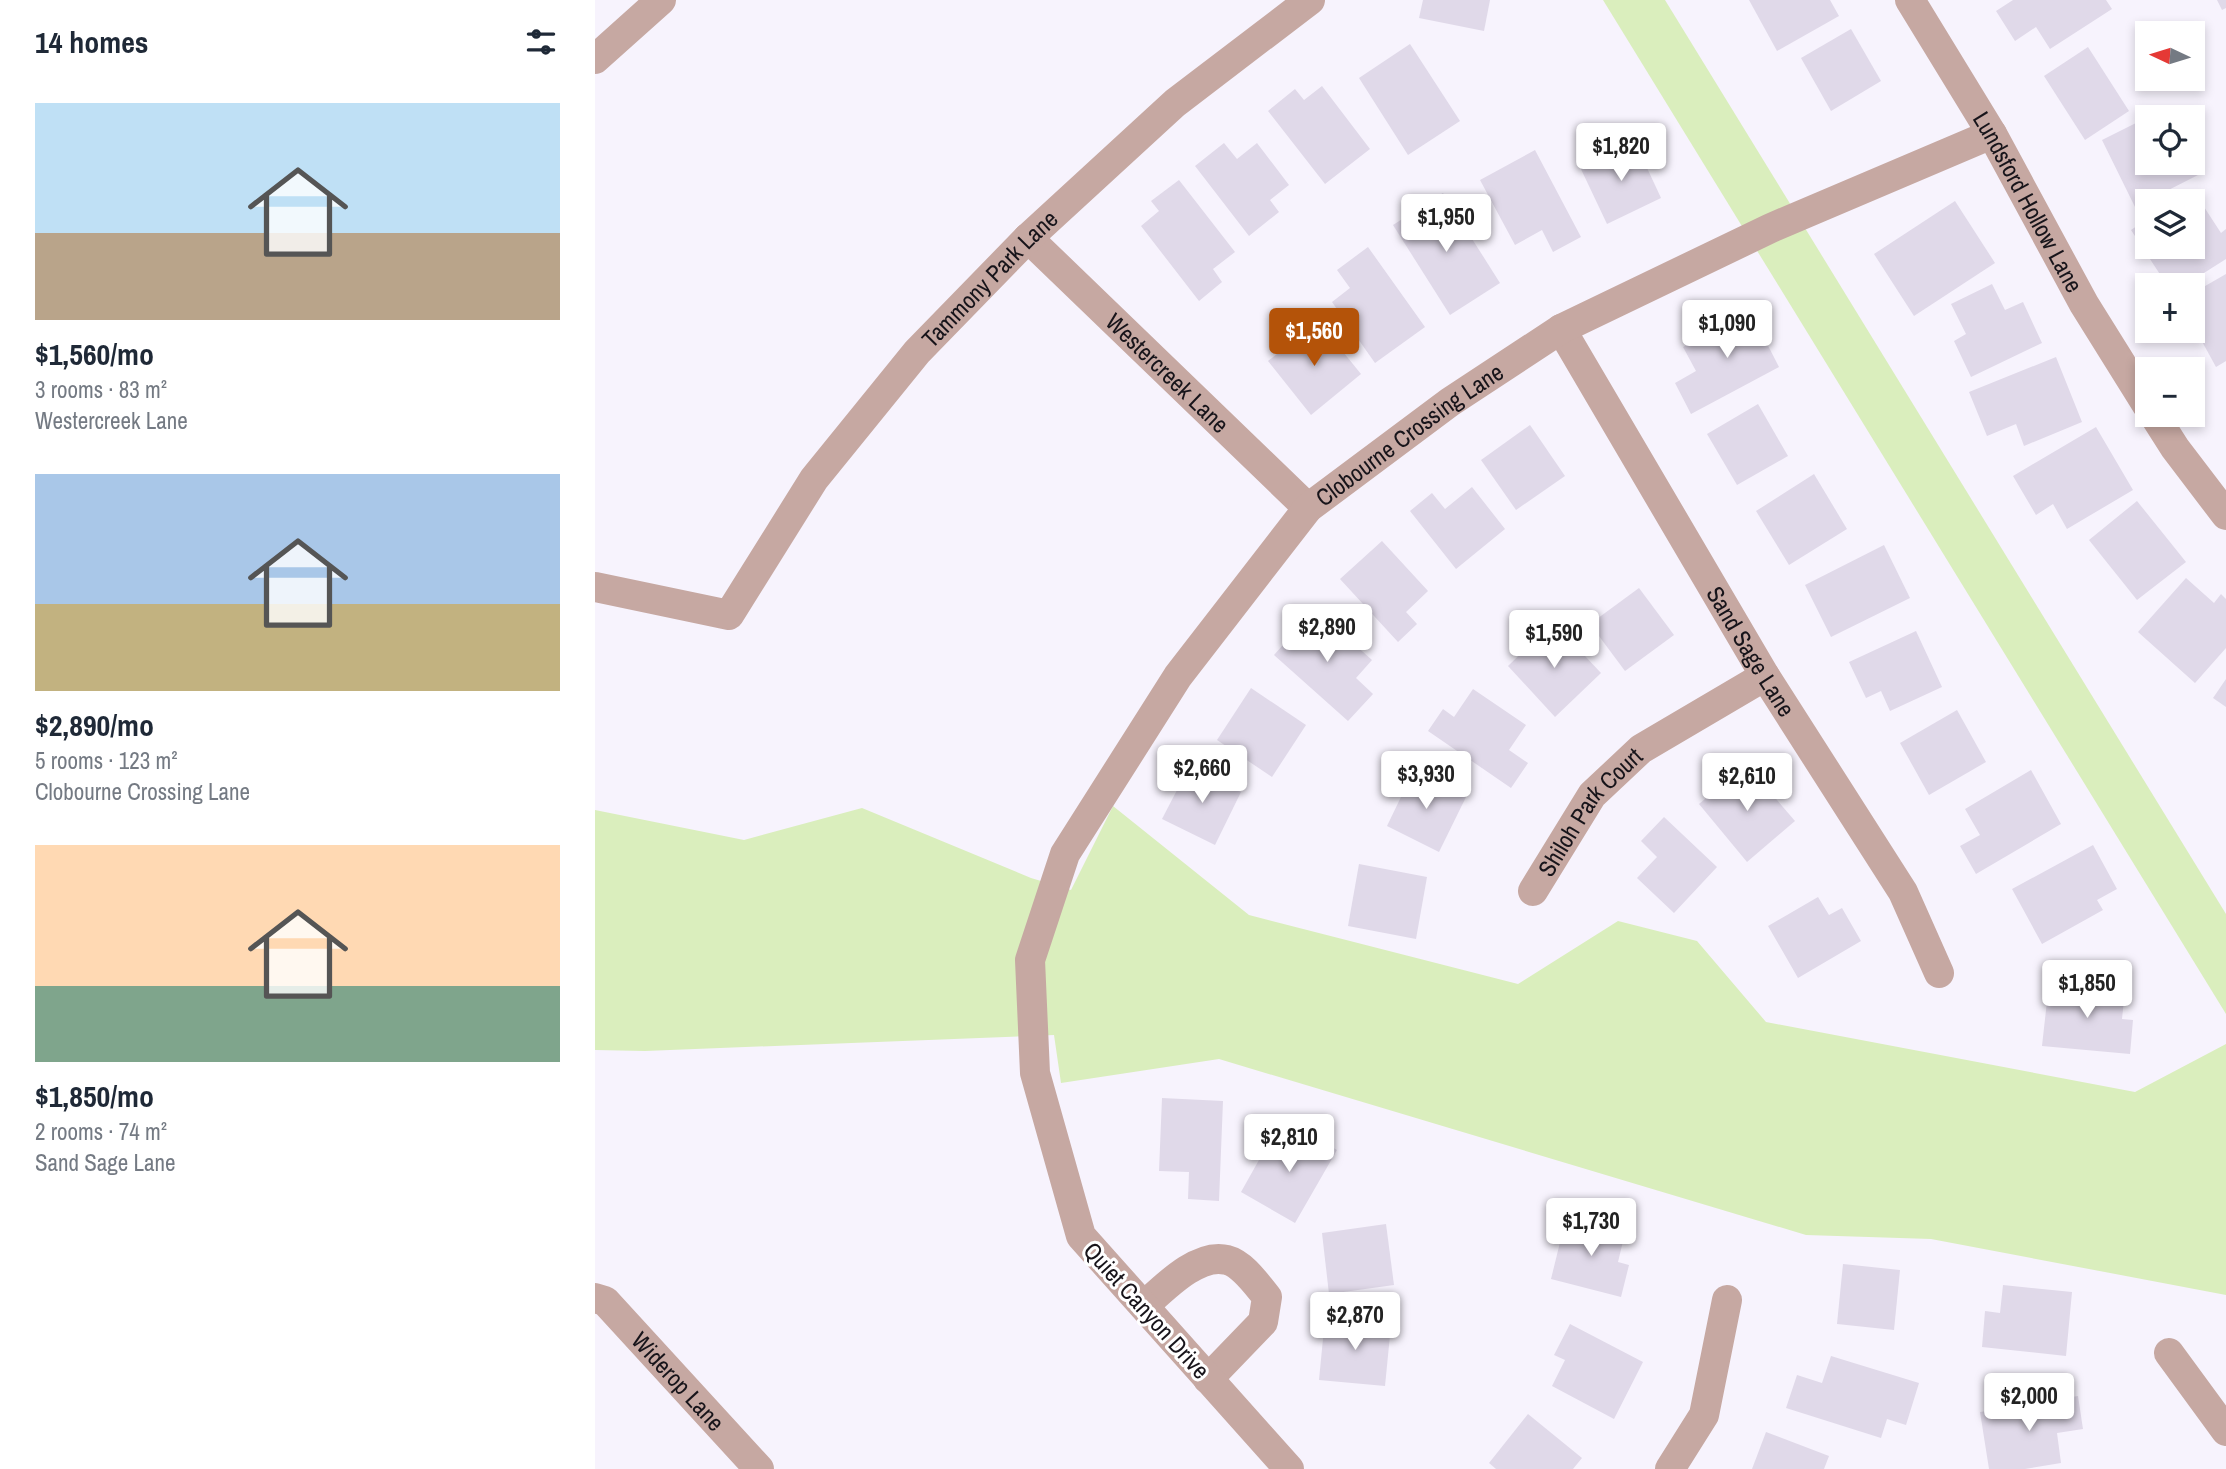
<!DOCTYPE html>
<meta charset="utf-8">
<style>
body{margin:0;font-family:"Archivo Narrow",sans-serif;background:#f6f6f7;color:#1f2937;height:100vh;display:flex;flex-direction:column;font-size:26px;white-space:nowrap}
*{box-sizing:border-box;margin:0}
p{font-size:23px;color:#747a83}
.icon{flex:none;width:38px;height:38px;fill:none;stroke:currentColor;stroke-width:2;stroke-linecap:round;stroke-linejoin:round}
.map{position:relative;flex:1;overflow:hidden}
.drawer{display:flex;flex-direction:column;background:#fff;width:595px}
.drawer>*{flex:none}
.needle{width:46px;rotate:274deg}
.buttons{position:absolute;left:1540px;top:21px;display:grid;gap:14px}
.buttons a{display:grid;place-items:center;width:70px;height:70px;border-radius:0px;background:#fff;box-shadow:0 4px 10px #0003;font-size:35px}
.price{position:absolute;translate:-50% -60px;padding:0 16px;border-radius:7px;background:#fff;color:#222;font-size:23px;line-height:46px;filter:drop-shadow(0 2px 4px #0008)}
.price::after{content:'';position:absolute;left:50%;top:42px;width:21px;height:16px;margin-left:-10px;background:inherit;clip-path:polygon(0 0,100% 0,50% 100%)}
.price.active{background:#b45309;color:#fff}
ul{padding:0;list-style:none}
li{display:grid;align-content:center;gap:14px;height:371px;padding:0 35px}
li span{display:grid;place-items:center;height:217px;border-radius:0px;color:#555}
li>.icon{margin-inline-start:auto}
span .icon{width:126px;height:126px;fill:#fffc;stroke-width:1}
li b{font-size:30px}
h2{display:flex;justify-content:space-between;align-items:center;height:84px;padding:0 35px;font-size:30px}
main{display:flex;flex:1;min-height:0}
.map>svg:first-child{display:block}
.green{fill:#daeebd}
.building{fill:#e0d9e9}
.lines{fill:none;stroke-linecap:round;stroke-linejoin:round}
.minor{stroke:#c6a8a2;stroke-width:30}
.labels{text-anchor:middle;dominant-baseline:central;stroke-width:6;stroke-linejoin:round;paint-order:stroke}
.street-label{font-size:24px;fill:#17141a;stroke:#fff}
</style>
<main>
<section class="drawer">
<h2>14 homes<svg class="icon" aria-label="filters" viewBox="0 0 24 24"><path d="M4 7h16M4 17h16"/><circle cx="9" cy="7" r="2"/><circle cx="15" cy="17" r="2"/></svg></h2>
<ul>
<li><span style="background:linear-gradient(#bfe0f5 60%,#b9a48a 0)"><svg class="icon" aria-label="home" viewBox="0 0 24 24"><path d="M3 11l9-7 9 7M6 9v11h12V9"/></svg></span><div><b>$1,560/mo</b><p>3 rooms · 83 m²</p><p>Westercreek Lane</p></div></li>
<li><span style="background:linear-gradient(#a9c7e8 60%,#c2b280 0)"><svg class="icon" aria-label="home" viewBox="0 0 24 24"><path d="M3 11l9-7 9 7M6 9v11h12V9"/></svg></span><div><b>$2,890/mo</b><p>5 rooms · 123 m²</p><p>Clobourne Crossing Lane</p></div></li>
<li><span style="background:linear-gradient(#ffd9b3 65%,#7fa58c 0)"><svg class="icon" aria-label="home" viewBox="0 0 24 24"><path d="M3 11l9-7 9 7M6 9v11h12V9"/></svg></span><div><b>$1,850/mo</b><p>2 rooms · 74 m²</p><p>Sand Sage Lane</p></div></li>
</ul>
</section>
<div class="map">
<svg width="1631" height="1469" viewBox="0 0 1631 1469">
<rect width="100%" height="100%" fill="#f7f3fd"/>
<g class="green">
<polygon points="1008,0 1070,0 1631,914 1631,1014"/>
<polygon points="518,806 654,915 923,984 1023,921 1102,941 1171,1022 1540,1092 1631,1044 1631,1295 1336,1239 1211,1235 624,1059 466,1083 459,1035 50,1051 0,1050 0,810 149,840 267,808 436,878 476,890"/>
</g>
<g class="building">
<polygon points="828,0 895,0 889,31 824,18"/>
<polygon points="1154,0 1235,0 1244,16 1182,51"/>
<polygon points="1418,0 1511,0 1517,9 1455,49 1441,27 1420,41 1401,11"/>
<polygon points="1622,0 1631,0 1631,8 1627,10"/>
<polygon points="1256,29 1286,81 1236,111 1206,58"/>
<polygon points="815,44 865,121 813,155 764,78"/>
<polygon points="1493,47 1534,111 1490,140 1449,76"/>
<polygon points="727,86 775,149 730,184 673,111 700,89 709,100"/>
<polygon points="1571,108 1576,117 1552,117 1552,163 1599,163 1605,174 1540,207 1507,140"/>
<polygon points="1040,142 1066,198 1012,224 985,167"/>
<polygon points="629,143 642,159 662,143 694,185 675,200 684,212 654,236 600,166"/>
<polygon points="940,150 986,237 958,252 947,230 920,245 885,180"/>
<polygon points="584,180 640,252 618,269 627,282 604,301 546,226 564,211 556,201"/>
<polygon points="1598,190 1626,233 1631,229 1631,259 1590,285 1572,285 1536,230 1552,219 1552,247 1598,247 1598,201 1580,201"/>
<polygon points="848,193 905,283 855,315 798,225"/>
<polygon points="1360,201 1400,263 1319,316 1279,254"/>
<polygon points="773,247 830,327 780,363 737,302 755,288 742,270"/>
<polygon points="1631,274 1631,361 1621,367 1598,325 1598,293"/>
<polygon points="1397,284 1410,310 1428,302 1447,343 1376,377 1359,341 1371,334 1356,304"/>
<polygon points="1165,306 1176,327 1166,332 1184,367 1096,414 1080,383 1101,371 1088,347"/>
<polygon points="723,321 766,374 716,415 673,361"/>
<polygon points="1461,357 1487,422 1429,446 1421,424 1392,436 1374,392"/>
<polygon points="1163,404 1193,456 1142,485 1112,434"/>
<polygon points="935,425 970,476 921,510 886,460"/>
<polygon points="1501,427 1538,490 1472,529 1458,504 1441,515 1418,476"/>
<polygon points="1219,474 1252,529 1194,565 1161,511"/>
<polygon points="877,487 910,529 861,569 815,511 837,493 850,509"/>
<polygon points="1542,501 1591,562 1542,600 1494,540"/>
<polygon points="787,541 833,591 811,612 822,624 803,642 745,579"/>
<polygon points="1289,545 1315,598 1236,637 1210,585"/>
<polygon points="1591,578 1619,603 1626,594 1631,599 1631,648 1600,683 1543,632"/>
<polygon points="1044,588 1079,635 1030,671 995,624"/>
<polygon points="720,609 777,660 761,678 778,694 753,721 679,655"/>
<polygon points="958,622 1006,673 960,717 913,666"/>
<polygon points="1321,631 1347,687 1295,711 1286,691 1271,698 1254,662"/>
<polygon points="1631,679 1631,707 1618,698"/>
<polygon points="656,688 711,725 677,777 622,740"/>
<polygon points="878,689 931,725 914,750 933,763 916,788 833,731 848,709 859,717"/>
<polygon points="1362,710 1391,762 1334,795 1305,743"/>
<polygon points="1151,764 1200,821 1152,862 1104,804"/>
<polygon points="595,765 646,792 620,845 567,819"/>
<polygon points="819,770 871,797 844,852 792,826"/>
<polygon points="1436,770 1466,824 1381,874 1365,846 1385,835 1370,809"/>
<polygon points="1069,817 1122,867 1079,913 1042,878 1062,857 1046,841"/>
<polygon points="1498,845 1522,889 1502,900 1508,910 1447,944 1417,889"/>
<polygon points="764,864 832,877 821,939 753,926"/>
<polygon points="1223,897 1234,915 1247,908 1266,941 1203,978 1173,926"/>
<polygon points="1454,983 1530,991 1527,1019 1538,1020 1535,1054 1447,1046"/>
<polygon points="567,1098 628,1101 624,1201 593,1199 594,1172 564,1171"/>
<polygon points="707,1130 742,1150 700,1223 646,1192 678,1135 698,1146"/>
<polygon points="971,1218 1030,1233 1023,1262 1034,1265 1026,1297 956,1279"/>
<polygon points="791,1224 799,1285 734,1294 727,1233"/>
<polygon points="1248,1264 1305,1270 1299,1330 1242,1324"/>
<polygon points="1408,1285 1477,1292 1471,1356 1387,1347 1390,1311 1405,1313"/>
<polygon points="730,1318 796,1325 790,1386 724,1380"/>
<polygon points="975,1324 1048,1362 1019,1419 957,1386 970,1360 959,1355"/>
<polygon points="1236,1356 1324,1383 1311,1425 1292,1419 1286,1438 1191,1408 1202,1375 1227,1383"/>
<polygon points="1483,1396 1488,1429 1462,1433 1466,1463 1430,1469 1394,1469 1385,1412"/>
<polygon points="933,1414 987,1458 978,1469 901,1469 894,1463"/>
<polygon points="1171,1432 1234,1456 1229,1469 1157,1469"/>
</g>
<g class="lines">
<g class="minor">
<path id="s1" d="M1315,0l82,134 92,170 63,101"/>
<polyline points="0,59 66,0"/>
<path id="s2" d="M433,238l280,270"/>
<path id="s3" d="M966,329l204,347 138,216 36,81"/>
<polyline points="1559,415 1580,448 1631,515"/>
<path id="s4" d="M0,587l134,28 85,-136 103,-127 111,-114 147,-135 135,-103"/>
<path id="s5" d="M938,891l59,-96 49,-46 124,-73"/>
<path id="s6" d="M0,1298l10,3 154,168"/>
<path d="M549,1306c19,-17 54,-54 83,-46 16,4 30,25 40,37l-4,25 -55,57"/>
<polyline points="1574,1353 1631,1431"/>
<path id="s7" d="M694,1469l-208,-233 -46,-163 -5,-113 35,-106 113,-178 130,-168 142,-106 111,-73 210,-101 221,-94"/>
<polyline points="1075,1469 1109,1415 1132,1300"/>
</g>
</g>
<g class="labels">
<g class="street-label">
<text stroke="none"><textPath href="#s1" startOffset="234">Lundsford Hollow Lane</textPath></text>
<text stroke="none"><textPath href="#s4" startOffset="564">Tammony Park Lane</textPath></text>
<text stroke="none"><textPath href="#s2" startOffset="194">Westercreek Lane</textPath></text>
<text stroke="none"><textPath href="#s7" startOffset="1255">Clobourne Crossing Lane</textPath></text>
<text stroke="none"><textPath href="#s3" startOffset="374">Sand Sage Lane</textPath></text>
<text stroke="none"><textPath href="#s5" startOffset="98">Shiloh Park Court</textPath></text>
<text transform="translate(552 1310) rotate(48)">Quiet Canyon Drive</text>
<text stroke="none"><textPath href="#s6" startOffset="119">Widerop Lane</textPath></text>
</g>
</g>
</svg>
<div class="buttons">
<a><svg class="needle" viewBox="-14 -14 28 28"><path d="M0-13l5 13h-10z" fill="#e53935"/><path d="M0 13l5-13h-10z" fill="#747a83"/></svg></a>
<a><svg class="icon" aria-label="locate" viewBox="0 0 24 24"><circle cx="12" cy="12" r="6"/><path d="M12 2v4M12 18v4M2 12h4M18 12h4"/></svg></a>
<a><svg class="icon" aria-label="layers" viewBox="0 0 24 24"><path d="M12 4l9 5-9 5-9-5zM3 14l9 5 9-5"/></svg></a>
<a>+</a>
<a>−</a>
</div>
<b class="price" style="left:1026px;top:183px">$1,820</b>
<b class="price" style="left:851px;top:254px">$1,950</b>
<b class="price" style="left:1132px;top:360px">$1,090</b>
<b class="price active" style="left:719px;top:368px">$1,560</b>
<b class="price" style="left:732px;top:664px">$2,890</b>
<b class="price" style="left:959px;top:670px">$1,590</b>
<b class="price" style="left:607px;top:805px">$2,660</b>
<b class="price" style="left:831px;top:811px">$3,930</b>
<b class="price" style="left:1152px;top:813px">$2,610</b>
<b class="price" style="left:1492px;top:1020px">$1,850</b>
<b class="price" style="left:694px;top:1174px">$2,810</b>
<b class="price" style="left:996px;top:1258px">$1,730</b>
<b class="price" style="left:760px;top:1352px">$2,870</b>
<b class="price" style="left:1434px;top:1433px">$2,000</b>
</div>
</main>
